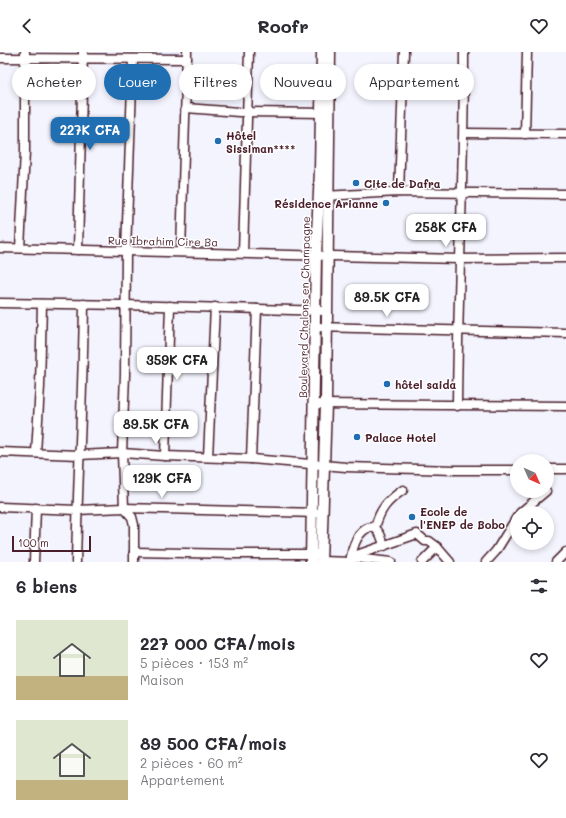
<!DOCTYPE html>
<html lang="fr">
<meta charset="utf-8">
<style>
body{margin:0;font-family:Mali,sans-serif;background:#f2f2f3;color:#2b2b33;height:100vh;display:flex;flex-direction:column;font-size:15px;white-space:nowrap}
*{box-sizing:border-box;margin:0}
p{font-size:13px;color:#7c7c81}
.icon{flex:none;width:22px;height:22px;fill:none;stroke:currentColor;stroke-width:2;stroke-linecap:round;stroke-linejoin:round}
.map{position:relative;height:510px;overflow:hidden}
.drawer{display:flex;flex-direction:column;background:#fff;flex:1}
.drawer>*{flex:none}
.hud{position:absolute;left:12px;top:12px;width:542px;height:36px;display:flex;gap:8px}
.needle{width:26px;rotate:135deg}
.fabs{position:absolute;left:510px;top:402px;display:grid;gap:8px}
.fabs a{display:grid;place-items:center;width:44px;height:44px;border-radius:50%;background:#fff;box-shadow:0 2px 6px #0003;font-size:20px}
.scale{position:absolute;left:12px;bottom:10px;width:79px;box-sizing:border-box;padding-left:4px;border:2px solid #4a1f2b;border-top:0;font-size:11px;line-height:14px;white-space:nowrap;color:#4a1f2b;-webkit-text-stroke:3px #fff;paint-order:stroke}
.price{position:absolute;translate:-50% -34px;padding:0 9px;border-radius:8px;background:#fff;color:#222;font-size:13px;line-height:26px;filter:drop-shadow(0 1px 2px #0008)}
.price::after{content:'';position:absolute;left:50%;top:24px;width:12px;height:9px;margin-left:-6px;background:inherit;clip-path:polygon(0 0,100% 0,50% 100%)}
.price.on{background:#1f6fb2;color:#fff}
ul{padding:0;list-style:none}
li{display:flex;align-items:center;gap:12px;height:100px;padding:0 16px}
li span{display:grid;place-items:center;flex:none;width:112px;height:80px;border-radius:0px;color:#555}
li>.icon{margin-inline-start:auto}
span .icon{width:48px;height:48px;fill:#fffc;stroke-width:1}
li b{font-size:17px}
h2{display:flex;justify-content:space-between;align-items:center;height:48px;padding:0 16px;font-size:17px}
.tag{padding:0 14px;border-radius:18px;background:#fff;box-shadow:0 2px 6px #0003;font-size:14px;line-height:36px}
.tag.on{background:#1f6fb2;color:#fff}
header{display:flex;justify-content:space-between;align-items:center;height:52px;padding:0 16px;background:#fff;font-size:18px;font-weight:800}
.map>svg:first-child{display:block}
.built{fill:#e4e6fc}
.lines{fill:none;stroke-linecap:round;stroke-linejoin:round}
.minor-casing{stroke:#4a1f2b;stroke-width:11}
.major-casing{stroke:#4a1f2b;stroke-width:13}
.minor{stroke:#fff;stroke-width:8}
.major{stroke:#fff;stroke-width:10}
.poi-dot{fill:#1f6fb2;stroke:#fff;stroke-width:1.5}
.labels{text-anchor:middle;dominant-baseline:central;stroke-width:3;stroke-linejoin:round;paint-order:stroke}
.poi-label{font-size:11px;font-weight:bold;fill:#4a1f2b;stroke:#fff;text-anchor:start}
.street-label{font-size:11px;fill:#4a1f2b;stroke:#fff}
</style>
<header><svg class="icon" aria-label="back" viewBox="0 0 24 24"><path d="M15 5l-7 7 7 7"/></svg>Roofr<svg class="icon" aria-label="heart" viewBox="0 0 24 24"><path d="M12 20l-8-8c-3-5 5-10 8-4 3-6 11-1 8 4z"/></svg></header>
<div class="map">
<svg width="566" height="510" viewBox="0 0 566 510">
<rect width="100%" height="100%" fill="#f3f4fe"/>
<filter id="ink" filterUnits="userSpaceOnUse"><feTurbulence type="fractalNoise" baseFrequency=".025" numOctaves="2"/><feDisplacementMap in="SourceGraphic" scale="8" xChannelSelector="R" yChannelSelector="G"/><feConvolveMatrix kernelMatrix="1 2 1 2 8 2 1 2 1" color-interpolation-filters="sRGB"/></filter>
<g filter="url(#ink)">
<polygon class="built" points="85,0 180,0 180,3"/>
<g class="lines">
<g class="minor-casing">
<g id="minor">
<polyline points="0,6 187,7"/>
<polyline points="133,7 126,199 125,322 122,401 124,456 132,465 134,473 134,510"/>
<polyline points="186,56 239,60 325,61"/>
<polyline points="464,81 566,82"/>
<polyline points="525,82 527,0"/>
<polyline points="399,140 404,0"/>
<polyline points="323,144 399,140 566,142"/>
<polyline points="0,196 459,207 566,206"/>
<polyline points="20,196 25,100 25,0"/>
<polyline points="78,198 83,0"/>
<polyline points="181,200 187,0"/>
<polyline points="243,201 249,0"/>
<polyline points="0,251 125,253 326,259"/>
<polyline points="315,275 566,281"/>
<polyline points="314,352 566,354"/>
<path d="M457,354c1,-118 7,-236 7,-354"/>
<polyline points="0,400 79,403 122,401 165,404 251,407 346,415 455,418 517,418"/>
<polyline points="36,401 40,334 42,252"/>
<polyline points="165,404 170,254"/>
<polyline points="208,405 215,255"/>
<polyline points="251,407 257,257"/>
<polyline points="547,417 566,417"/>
<polyline points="0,455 77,458 124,456 318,461"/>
<polyline points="520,461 546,439"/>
<path d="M375,476c5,-19 12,-27 28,-38"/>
<polyline points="134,500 236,502 316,502"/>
<polyline points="351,505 417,482 425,489 429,489 437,495 450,510"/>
<polyline points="354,506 391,510"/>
<polyline points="321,509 352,510"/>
<path d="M351,509c0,-25 25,-53 33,-15"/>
<polyline points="34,510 36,456"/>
<path d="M76,510c2,-86 7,-172 8,-258"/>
<polyline points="422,510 437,495"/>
<polyline points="486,510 496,499 517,465"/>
<polyline points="556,510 566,500"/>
</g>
</g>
<g class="major-casing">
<g id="major">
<polyline points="311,510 316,203 320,119 322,0"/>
<polyline points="321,510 326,351 330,0"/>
</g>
</g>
<use href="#minor" class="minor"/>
<use href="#major" class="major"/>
</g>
</g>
<g class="poi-dot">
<circle cx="218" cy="89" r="4"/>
<circle cx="356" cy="131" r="4"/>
<circle cx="386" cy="151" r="4"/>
<circle cx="387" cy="332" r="4"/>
<circle cx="357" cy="385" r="4"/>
<circle cx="412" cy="465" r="4"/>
</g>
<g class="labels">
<g class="poi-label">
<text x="226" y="83">Hôtel<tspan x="226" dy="13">Sissiman****</tspan></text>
<text x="364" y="131">Cite de Dafra</text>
<text x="378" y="151" text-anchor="end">Résidence Arianne</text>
<text x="395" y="332">hôtel saida</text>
<text x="365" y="385">Palace Hotel</text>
<text x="420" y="459">Ecole de<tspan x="420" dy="13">l'ENEP de Bobo</tspan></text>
</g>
<g class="street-label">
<text transform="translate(163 189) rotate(1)">Rue Ibrahim Cire Ba</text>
<text transform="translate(304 255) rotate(-89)">Boulevard Chalons en Champagne</text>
</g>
</g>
</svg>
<div class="fabs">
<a><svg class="needle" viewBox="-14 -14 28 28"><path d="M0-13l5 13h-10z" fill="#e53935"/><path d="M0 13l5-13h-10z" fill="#7c7c81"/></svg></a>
<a><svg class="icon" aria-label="locate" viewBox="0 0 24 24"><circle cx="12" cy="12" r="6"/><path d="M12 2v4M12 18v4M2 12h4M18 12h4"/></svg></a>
</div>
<div class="scale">100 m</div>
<b class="price on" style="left:90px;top:99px">227K CFA</b>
<b class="price" style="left:446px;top:196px">258K CFA</b>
<b class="price" style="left:387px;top:266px">89.5K CFA</b>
<b class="price" style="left:177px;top:329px">359K CFA</b>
<b class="price" style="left:156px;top:393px">89.5K CFA</b>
<b class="price" style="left:162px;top:447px">129K CFA</b>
<div class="hud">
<a class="tag">Acheter</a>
<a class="tag on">Louer</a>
<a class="tag">Filtres</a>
<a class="tag">Nouveau</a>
<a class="tag">Appartement</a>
</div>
</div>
<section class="drawer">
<h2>6 biens<svg class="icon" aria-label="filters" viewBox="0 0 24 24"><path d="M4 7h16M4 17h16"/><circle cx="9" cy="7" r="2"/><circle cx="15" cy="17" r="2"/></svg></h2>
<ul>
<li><span style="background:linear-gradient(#dfe7d0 70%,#c2b280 0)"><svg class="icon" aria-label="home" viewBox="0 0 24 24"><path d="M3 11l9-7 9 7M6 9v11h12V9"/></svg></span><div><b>227 000 CFA/mois</b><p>5 pièces · 153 m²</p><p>Maison</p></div><svg class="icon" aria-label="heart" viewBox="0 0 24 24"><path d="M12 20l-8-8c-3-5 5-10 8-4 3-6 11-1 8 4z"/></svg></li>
<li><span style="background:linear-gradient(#dfe7d0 75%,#c2b280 0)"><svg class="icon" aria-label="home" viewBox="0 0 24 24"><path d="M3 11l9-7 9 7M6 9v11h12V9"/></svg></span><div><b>89 500 CFA/mois</b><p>2 pièces · 60 m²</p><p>Appartement</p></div><svg class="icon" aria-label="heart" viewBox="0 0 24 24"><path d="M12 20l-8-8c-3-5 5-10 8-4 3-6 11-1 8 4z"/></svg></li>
</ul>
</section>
